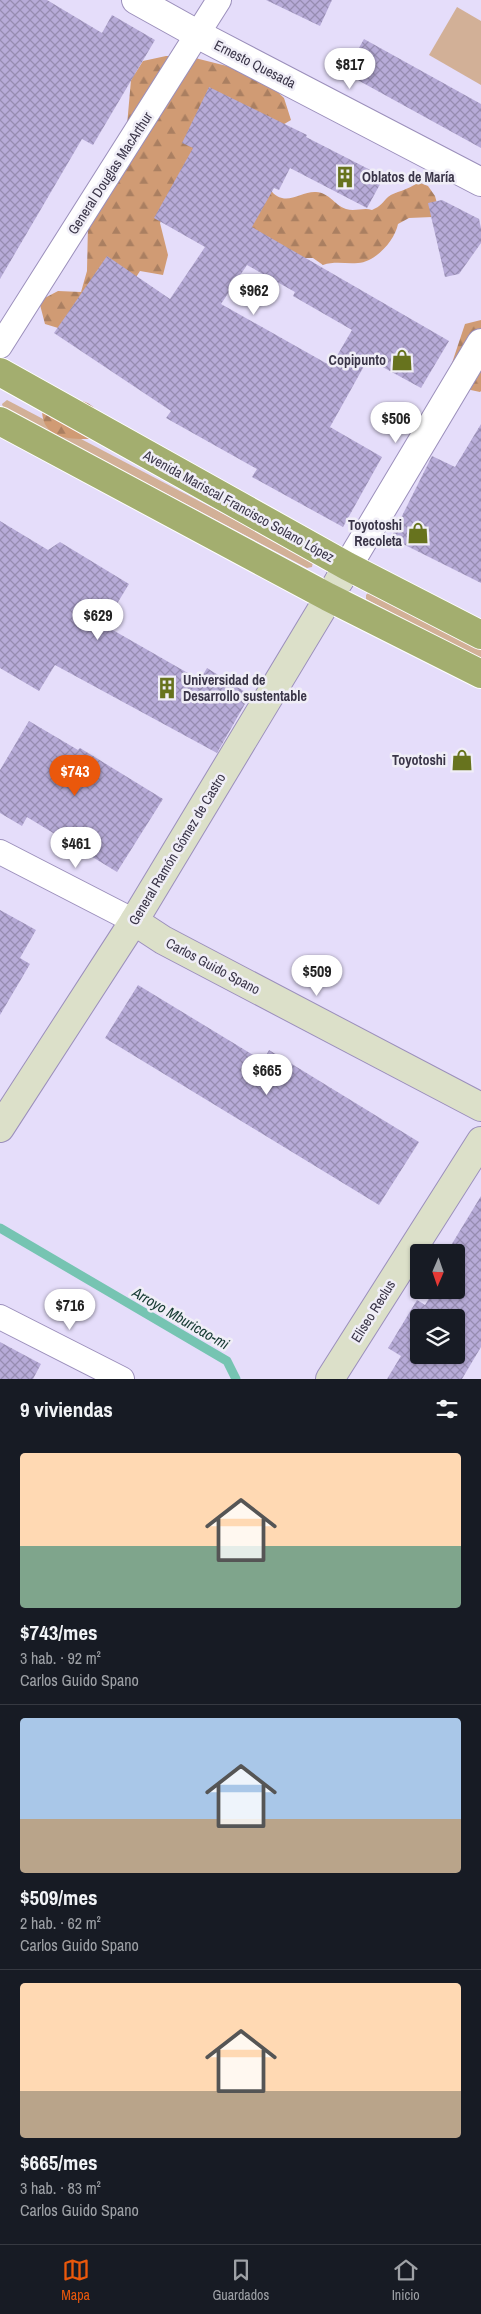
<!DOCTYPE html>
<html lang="es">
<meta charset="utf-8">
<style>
body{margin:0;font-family:"Archivo Narrow",sans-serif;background:#20242c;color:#f1f3f6;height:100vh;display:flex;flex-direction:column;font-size:19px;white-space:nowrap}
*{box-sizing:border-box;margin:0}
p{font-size:16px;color:#9ea1a6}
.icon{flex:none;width:28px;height:28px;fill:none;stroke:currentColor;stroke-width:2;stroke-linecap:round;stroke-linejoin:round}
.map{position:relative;height:1379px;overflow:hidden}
.drawer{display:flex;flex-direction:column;background:#171b24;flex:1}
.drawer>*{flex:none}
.needle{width:32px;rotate:182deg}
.tools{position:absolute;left:410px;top:1244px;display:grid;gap:10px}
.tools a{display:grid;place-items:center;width:55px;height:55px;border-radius:5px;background:#171b24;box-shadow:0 1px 4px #0004;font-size:25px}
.price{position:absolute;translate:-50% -42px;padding:0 11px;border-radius:18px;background:#fff;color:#222;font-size:16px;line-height:32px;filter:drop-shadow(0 1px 2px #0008)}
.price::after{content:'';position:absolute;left:50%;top:30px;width:15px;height:11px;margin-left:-8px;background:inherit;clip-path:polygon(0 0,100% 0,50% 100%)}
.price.active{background:#ea580c;color:#fff}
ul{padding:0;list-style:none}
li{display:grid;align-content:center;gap:10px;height:265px;padding:0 20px}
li+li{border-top:1px solid #363941}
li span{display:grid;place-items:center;height:155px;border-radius:5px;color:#555}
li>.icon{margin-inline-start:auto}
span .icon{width:90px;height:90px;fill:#fffc;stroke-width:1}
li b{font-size:21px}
h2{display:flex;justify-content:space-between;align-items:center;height:60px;padding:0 20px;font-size:21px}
.dock{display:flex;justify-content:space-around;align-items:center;height:70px;border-top:1px solid #363941;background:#171b24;font-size:14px;color:#9ea1a6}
.dock a{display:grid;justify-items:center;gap:2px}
.dock .active{color:#ea580c}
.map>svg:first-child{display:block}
.green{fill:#d2b097}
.forest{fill:url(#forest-firs)}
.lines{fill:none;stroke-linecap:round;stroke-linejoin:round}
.stream{stroke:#76c4b2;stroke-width:9}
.building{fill:url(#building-cross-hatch);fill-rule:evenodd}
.minor-casing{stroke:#9b8fbb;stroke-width:26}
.tertiary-casing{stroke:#9b8fbb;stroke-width:30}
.secondary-casing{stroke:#9b8fbb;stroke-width:30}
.trunk-casing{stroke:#fff;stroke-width:30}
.minor{stroke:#fff;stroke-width:24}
.tertiary{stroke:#fff;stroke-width:28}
.secondary{stroke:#dce0c9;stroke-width:28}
.trunk{stroke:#a3ae6f;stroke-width:28}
.labels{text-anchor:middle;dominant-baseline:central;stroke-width:5;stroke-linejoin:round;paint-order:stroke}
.street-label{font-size:14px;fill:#3a3548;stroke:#f0eef7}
.poi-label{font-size:14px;font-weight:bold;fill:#3a3548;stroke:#f0eef7;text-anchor:end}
.water-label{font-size:15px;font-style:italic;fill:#153a32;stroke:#f0eef7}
</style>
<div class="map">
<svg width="481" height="1379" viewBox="0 0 481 1379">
<defs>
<pattern id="forest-firs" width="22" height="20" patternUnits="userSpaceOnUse" patternTransform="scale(1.25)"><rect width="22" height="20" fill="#d09b74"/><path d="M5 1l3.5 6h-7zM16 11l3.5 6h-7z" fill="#aa7f61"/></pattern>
<pattern id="building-cross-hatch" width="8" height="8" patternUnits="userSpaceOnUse" patternTransform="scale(1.25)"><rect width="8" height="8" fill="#b7abd8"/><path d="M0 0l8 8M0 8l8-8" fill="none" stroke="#968cb1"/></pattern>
</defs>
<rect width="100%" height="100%" fill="#e5ddfa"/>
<g class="green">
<polygon points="457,7 481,21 481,85 429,55"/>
<polygon points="7,400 311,560 313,562 312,567 307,568 3,407 2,404"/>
<polygon points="369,592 481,650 481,660 366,599 366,595"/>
</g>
<g class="forest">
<polygon points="166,56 187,56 247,71 267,82 284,98 291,120 183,184 160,223 168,255 163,275 140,271 127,291 68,331 45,324 39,301 58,291 81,292 87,271 88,223 125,148 131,80 143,61"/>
<path d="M227,175l41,10c4,7 6,11 14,13 10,3 23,-7 34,-6 14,1 17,12 30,17 9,3 18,-2 26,1 9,-4 10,-7 16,-13 7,-6 20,-6 30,-15l10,4 7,10 3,11 -6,10 -23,1 -11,6c-3,16 -22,38 -40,39 -13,1 -23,-2 -35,2l-10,-7h-23l-36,-6z"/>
<polygon points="481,320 481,391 480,392 457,387 448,375 465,324"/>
<path d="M69,399c19,2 25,5 35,22l-11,18c-22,0 -50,1 -51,-28z"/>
</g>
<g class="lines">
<polyline class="stream" points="0,1228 227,1361 236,1379"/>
</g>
<g class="building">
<polygon points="0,0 47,0 102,33 112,15 155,40 93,145 82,139 0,279"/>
<polygon points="266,0 332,0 320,26"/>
<polygon points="364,39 481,104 481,148 345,73"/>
<path d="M209,87l98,48 -1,2 78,40 -17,31 -77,-40 -11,22 -5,-2 -22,39 197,114 -28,47 -53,-29 -38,68 52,30 -39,70 -91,-50 5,-8 -91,-51 5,-7 -117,-78 53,-77 63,43 35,-52 -51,-29 39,-70 -11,-5zM247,265l48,27 -2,4 59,34 -21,36 -110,-62z"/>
<polygon points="442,200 479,219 481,228 481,243 459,274 445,277 428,203"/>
<polygon points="481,424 481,583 391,538 432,456 455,467"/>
<polygon points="0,521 48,550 60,542 129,584 104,625 200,680 207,668 250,695 217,753 55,665 39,691 0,668"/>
<polygon points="29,721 78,750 80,748 163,799 117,872 27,817 22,826 0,813 0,770"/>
<polygon points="0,910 36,930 20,958 30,964 0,1015"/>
<polygon points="138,985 263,1061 269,1050 419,1142 379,1205 105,1038"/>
<path d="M481,1196v151l-19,32h-75l14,-23 -13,-8 29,-48 8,5 9,-15h22l1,-38h-10zM419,1318h37v37h-37z"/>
<polygon points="0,1342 41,1364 33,1379 0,1379"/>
</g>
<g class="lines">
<g class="minor-casing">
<g id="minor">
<polyline points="0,346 219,0"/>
<polyline points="0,852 134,921"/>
<polyline points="0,1317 122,1379"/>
</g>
</g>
<g class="tertiary-casing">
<g id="tertiary">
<polyline points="136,0 199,35 481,182"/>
<polyline points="340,579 481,343"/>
</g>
</g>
<g class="secondary-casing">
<g id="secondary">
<polyline points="134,921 163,940 481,1107"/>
<polyline points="0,1128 134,921 340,579"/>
<polyline points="330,1379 481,1141"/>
</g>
</g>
<g class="trunk-casing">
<g id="trunk">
<polyline points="0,372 347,566 481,635"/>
<polyline points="0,421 328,597 481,674"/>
</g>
</g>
<use href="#minor" class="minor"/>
<use href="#tertiary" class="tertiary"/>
<use href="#secondary" class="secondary"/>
<use href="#trunk" class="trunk"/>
</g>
<defs>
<g id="building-bare" transform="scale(1.725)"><path d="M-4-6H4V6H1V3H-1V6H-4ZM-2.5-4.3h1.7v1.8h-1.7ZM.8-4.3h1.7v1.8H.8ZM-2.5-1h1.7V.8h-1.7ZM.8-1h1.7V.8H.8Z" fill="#67731e" stroke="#f0eef7" stroke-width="2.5" paint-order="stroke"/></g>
<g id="shop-bare" transform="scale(1.725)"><path d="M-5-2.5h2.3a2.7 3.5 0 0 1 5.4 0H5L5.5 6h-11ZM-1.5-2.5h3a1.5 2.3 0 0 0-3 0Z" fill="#67731e" stroke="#f0eef7" stroke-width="2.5" paint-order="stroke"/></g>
</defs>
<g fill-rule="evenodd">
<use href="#building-bare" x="345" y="177"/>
<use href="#shop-bare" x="402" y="360"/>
<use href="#shop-bare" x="418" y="533"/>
<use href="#building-bare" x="167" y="688"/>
<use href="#shop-bare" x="462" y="760"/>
</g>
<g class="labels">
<g class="street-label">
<text transform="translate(255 64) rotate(27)">Ernesto Quesada</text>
<text transform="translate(110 173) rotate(-57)">General Douglas MacArthur</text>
<text transform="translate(239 506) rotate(29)">Avenida Mariscal Francisco Solano López</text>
<text transform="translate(177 849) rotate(-59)">General Ramón Gómez de Castro</text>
<text transform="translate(213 966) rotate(28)">Carlos Guido Spano</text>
<text transform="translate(373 1311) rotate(-58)">Eliseo Reclus</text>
</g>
<g class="poi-label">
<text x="362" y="177" text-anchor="start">Oblatos de María</text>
<text x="386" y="360">Copipunto</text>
<text x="402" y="525">Toyotoshi<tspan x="402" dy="16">Recoleta</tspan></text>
<text x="183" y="680" text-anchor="start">Universidad de<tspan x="183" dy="16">Desarrollo sustentable</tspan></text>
<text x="446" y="760">Toyotoshi</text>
</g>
<g class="water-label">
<text transform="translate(181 1318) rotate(30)">Arroyo Mburicao-mi</text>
</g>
</g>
</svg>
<div class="tools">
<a><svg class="needle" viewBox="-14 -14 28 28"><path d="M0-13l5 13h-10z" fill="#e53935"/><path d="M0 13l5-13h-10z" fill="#9ea1a6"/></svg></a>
<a><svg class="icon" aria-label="layers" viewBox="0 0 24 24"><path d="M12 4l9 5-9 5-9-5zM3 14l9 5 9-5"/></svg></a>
</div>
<b class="price" style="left:350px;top:90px">$817</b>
<b class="price" style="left:254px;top:316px">$962</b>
<b class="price" style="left:396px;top:444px">$506</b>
<b class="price" style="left:98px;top:641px">$629</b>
<b class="price active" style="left:75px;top:797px">$743</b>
<b class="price" style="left:76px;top:869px">$461</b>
<b class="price" style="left:317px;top:997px">$509</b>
<b class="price" style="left:267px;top:1096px">$665</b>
<b class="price" style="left:70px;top:1331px">$716</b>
</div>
<section class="drawer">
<h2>9 viviendas<svg class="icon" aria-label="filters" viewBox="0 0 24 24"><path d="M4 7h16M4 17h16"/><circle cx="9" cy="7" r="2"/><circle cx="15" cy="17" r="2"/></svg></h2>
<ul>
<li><span style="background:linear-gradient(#ffd9b3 60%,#7fa58c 0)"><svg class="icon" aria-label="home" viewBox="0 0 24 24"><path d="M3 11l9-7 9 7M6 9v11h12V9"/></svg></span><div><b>$743/mes</b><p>3 hab. · 92 m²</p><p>Carlos Guido Spano</p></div></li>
<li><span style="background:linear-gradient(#a9c7e8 65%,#b9a48a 0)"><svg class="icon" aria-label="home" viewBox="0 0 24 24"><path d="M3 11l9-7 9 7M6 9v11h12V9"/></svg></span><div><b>$509/mes</b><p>2 hab. · 62 m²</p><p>Carlos Guido Spano</p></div></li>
<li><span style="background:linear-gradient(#ffd9b3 70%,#b9a48a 0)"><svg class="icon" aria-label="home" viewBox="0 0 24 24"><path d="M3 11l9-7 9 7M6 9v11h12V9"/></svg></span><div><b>$665/mes</b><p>3 hab. · 83 m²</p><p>Carlos Guido Spano</p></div></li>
</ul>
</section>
<nav class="dock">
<a class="active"><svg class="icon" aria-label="map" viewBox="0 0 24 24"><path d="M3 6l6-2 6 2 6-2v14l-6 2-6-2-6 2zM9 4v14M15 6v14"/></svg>Mapa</a>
<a><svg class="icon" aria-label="saved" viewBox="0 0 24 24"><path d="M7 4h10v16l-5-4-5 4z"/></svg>Guardados</a>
<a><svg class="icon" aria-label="home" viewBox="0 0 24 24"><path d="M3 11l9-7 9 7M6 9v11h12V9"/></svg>Inicio</a>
</nav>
